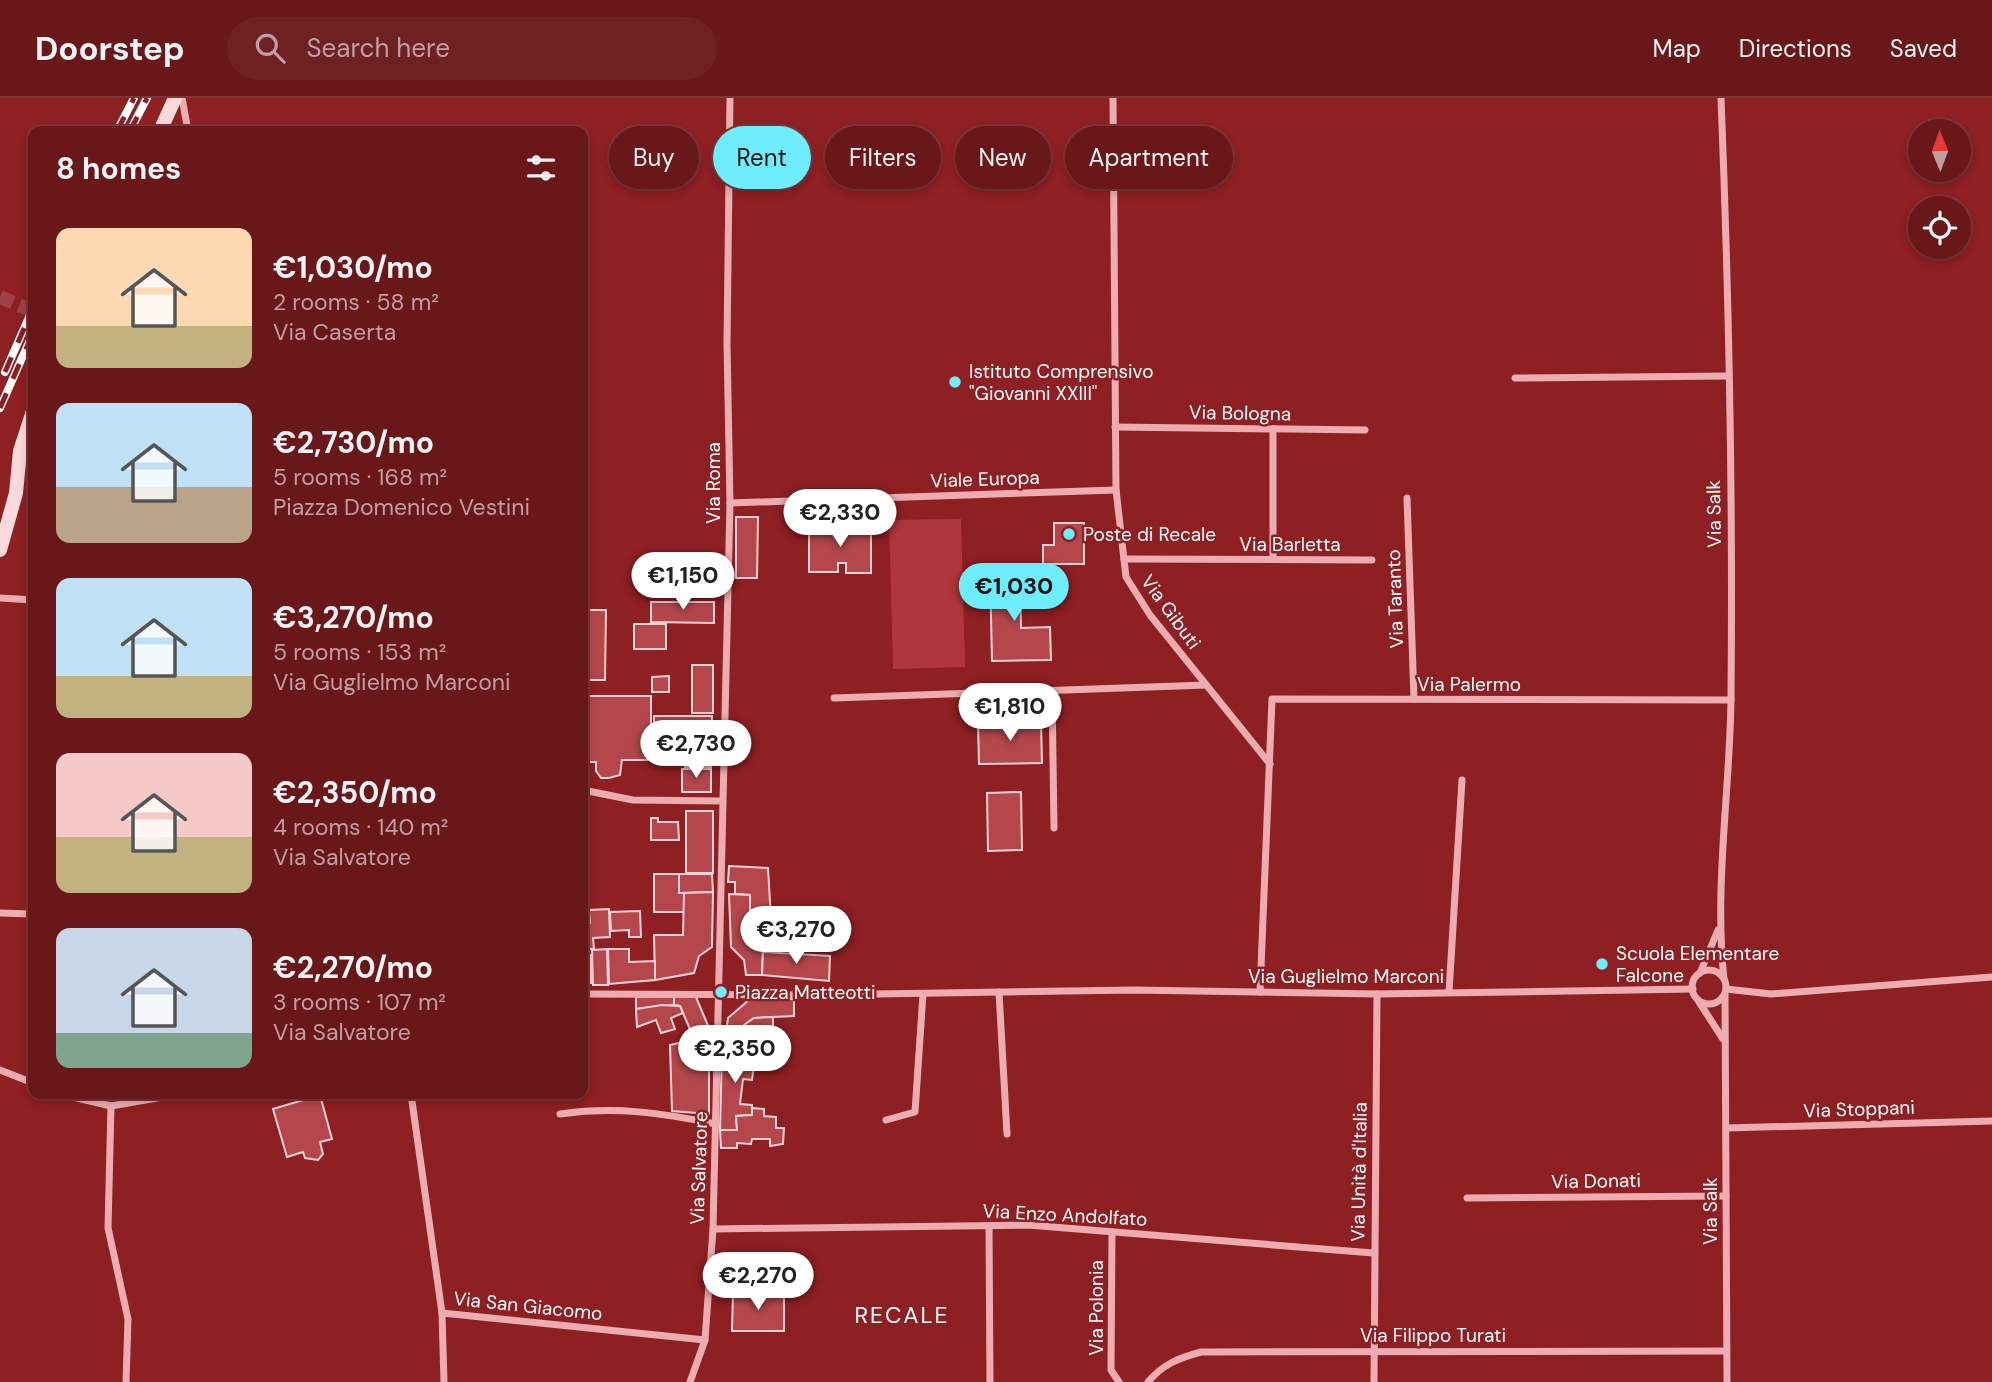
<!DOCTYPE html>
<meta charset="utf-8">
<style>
body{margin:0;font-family:"DM Sans",sans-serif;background:#6f2023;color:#f1f3f6;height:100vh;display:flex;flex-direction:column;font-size:26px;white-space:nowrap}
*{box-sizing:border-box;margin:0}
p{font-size:23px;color:#be9fa2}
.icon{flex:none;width:38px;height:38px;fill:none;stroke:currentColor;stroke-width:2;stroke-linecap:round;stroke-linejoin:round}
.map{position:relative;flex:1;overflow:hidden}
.side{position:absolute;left:28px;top:28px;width:560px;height:973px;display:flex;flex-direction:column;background:#6a171a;border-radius:14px;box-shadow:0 4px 10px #0003,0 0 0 2px #7d3639}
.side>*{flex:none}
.hud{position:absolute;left:609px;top:28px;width:665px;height:63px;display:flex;gap:14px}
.needle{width:46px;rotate:359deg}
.tools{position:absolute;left:1908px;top:21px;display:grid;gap:14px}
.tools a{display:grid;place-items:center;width:63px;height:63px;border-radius:50%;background:#6a171a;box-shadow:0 4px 10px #0003,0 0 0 2px #7d3639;font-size:35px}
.price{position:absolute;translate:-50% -60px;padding:0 16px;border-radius:24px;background:#fff;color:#222;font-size:23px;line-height:46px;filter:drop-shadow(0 2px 4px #0008)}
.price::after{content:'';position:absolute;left:50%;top:42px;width:21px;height:16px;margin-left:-10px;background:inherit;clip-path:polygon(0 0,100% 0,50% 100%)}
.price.current{background:#6decfb;color:#111}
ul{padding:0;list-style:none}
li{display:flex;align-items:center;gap:21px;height:175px;padding:0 28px}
li span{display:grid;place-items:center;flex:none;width:196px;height:140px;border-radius:14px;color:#555}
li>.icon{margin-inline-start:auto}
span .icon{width:84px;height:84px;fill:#fffc;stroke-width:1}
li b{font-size:30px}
h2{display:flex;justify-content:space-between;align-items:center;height:84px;padding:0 28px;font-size:30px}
.chip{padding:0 24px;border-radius:32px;background:#6a171a;box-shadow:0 4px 10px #0003,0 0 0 2px #7d3639;font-size:24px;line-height:63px}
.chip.current{background:#6decfb;color:#111}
header{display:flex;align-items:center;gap:42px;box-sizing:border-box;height:98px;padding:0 35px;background:#6a171a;border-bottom:2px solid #7d3639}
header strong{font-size:33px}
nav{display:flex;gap:38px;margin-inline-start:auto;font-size:24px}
.search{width:490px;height:63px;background:#6f2023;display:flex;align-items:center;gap:18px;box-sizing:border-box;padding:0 24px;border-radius:38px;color:#be9fa2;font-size:26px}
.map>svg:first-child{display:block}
.green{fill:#ae363c}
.building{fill:#b5474c;stroke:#f9d2d5;stroke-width:2}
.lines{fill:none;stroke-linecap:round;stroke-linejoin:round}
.secondary-tunnel{stroke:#9f4144;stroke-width:14;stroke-dasharray:14 7;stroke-linecap:butt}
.street{stroke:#edadb0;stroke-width:7}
.secondary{stroke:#f9d9da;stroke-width:14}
.rail-casing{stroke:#fff;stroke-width:8}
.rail{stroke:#8e1f23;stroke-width:5;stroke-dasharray:16;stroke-linecap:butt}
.poi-dot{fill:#6decfb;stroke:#8e1f23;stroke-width:2.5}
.labels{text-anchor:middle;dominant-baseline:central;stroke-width:5;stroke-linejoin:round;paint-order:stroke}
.poi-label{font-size:19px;fill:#fff;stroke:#8e1f23;text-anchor:start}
.street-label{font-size:19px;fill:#fff;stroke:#8e1f23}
.quarter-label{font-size:23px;letter-spacing:2px;fill:#fff;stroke:#8e1f23}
</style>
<header>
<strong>Doorstep</strong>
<div class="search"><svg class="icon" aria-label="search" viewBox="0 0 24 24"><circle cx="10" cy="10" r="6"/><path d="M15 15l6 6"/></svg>Search here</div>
<nav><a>Map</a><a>Directions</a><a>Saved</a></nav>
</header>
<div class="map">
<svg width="1992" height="1284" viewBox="0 0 1992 1284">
<rect width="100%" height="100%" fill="#8e1f23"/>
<polygon class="green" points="961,421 965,569 893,571 889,422"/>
<g class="building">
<polygon points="736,419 758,419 757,480 736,480"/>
<polygon points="1054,425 1084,425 1084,466 1043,466 1043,447 1054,447"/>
<polygon points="809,429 871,429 871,475 846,475 846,465 838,465 838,474 809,474"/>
<polygon points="1020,471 1021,530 1050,529 1051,562 992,563 990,472"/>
<polygon points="651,504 714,504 714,525 651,524"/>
<polygon points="583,512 606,512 605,582 583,582"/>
<rect x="634" y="526" width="32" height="25"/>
<rect x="692" y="567" width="21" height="48"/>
<polygon points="669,578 669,594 652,594 652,579"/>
<polygon points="583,598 651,598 651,662 622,662 620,677 609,680 601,680 596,673 596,664 583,664"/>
<polygon points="654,618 712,618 711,669 685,669 685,661 692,661 692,637 654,637"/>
<polygon points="1041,624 1042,665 979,666 978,625"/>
<rect x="682" y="671" width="29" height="23"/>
<polygon points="1021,694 1022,752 988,753 987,695"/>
<rect x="686" y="713" width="27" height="62"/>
<polygon points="651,720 658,720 658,724 678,724 679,742 651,742"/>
<polygon points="729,768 768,770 771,821 758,821 759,811 750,812 750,797 735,796 735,784 728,784"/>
<polygon points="654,776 679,776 679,795 684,795 684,814 654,814"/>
<polygon points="679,776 712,776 713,794 679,795"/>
<polygon points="713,794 712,849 699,858 694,875 655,882 654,837 683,837 684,795"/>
<polygon points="729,796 750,797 750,847 763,847 762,877 746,877 744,862 731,849"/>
<polygon points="609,811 610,839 593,840 594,851 583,851 583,826 590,825 589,812"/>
<polygon points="640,813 641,839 629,839 629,832 611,833 610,814"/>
<polygon points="607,851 608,887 593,887 592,852"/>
<polygon points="608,851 629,851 629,864 655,863 655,882 609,886"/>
<polygon points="763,854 830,858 829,883 762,877"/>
<rect x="583" y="857" width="8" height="28"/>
<polygon points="674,898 696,899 709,930 692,936 680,908 674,907"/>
<polygon points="674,898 674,907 636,911 636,899"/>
<polygon points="750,901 794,901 794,918 754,920 744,927 743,951 724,952 728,920"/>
<polygon points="662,907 680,908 683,915 671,920 675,931 661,935 656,922 637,929 636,911"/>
<polygon points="773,919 773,930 762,931 759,950 743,951 744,927 754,920"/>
<polygon points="709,930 709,1016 672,1013 670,947 692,942 692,936"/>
<polygon points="756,950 752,982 743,981 740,1006 752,1007 752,1017 736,1018 737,1032 720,1032 722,952"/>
<polygon points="320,997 332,1041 320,1044 323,1056 318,1062 305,1060 303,1054 287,1059 273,1011"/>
<polygon points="752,1010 764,1011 764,1018 776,1019 776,1030 784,1030 783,1046 770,1048 770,1041 752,1041 751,1046 737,1045 737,1050 721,1050 720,1032 737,1032 736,1018 752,1017"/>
<polygon points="733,1194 784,1194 784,1233 732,1233"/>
</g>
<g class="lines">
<polyline class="secondary-tunnel" points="0,199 33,213"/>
<g class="street">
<polyline points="182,0 188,33"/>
<polyline points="1113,0 1116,392 1126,479 1150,517 1270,666"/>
<path d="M1721,0c8,200 12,400 10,600 -1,94 -17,187 -7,281"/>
<polyline points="1515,280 1728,278"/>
<polyline points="1115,329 1365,332"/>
<polyline points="1273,331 1273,461"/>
<polyline points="1407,400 1414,601"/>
<polyline points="730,405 1116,392"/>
<polyline points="1124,461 1372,462"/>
<polyline points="0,500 33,502"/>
<polyline points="1052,593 1054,730"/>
<polyline points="834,600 1206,587"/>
<polyline points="583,692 633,702 722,703"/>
<polyline points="0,815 33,816"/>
<circle cx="1709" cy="889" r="17"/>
<polyline points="1700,875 1718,832"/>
<polyline points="1726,891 1771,896 1992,879"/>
<polyline points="999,894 1007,1036"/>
<polyline points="1260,894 1272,601 1731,602"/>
<polyline points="1449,894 1462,682"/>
<polyline points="583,896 814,897 1134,892 1377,896 1693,891"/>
<polyline points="1725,896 1727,1284"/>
<polyline points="1699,904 1723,941"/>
<polyline points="0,972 33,985"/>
<polyline points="60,996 111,1008 180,996"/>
<polyline points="411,996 442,1215 705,1242"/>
<polyline points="111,1008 108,1130 128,1221 126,1284"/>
<path d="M560,1016c56,-8 102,-1 156,10"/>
<polyline points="886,1022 915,1014 923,896"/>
<polyline points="1726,1030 1992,1023"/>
<polyline points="1467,1100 1726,1098"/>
<polyline points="989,1128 990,1284"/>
<polyline points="713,1131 1028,1127 1373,1155"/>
<polyline points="1112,1134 1111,1272 1119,1284"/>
<polyline points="442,1215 444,1284"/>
<polyline points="690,1284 705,1242 713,1131 730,405 727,245 730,0"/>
<path d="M1148,1284c15,-18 31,-24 53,-30l525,-1"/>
<polyline points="1374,1284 1377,896"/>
</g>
<g class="secondary">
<polyline points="160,33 175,0"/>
<polyline points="0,452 16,395 20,353 33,313"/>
</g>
<g class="rail-casing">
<g id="rail">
<polyline points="117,33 134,0"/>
<polyline points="130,33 147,0"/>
<polyline points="5,274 33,210"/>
<polyline points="0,310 33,235"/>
</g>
</g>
<use href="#rail" class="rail"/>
</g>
<g class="poi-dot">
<circle cx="955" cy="284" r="7"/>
<circle cx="1069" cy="436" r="7"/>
<circle cx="1602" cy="866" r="7"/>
<circle cx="721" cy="894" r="7"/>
</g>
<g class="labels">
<g class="poi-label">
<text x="969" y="273">Istituto Comprensivo<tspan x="969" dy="22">"Giovanni XXIII"</tspan></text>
<text x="1083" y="436">Poste di Recale</text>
<text x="1616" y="855">Scuola Elementare<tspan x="1616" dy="22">Falcone</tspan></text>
<text x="735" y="894">Piazza Matteotti</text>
</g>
<g class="street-label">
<text transform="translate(1240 315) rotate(1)">Via Bologna</text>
<text transform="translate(985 381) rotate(-2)">Viale Europa</text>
<text transform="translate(713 385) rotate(-90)">Via Roma</text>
<text transform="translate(1714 416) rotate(-91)">Via Salk</text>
<text x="1290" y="446">Via Barletta</text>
<text transform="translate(1395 501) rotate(-92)">Via Taranto</text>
<text transform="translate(1171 514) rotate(54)">Via Gibuti</text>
<text x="1469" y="586">Via Palermo</text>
<text x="1346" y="878">Via Guglielmo Marconi</text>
<text transform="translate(1859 1011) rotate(-2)">Via Stoppani</text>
<text transform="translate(699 1070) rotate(-88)">Via Salvatore</text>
<text transform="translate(1359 1074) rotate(-89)">Via Unità d'Italia</text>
<text transform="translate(1596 1083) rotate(-1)">Via Donati</text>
<text transform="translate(1710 1113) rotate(-90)">Via Salk</text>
<text transform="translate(1065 1117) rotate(3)">Via Enzo Andolfato</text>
<text transform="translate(528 1208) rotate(6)">Via San Giacomo</text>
<text transform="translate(1096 1210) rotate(-90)">Via Polonia</text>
<text x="1433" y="1237">Via Filippo Turati</text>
</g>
<g class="quarter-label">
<text x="902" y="1217">RECALE</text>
</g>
</g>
</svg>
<div class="tools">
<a><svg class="needle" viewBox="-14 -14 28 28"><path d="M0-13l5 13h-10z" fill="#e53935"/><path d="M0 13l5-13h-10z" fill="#be9fa2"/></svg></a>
<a><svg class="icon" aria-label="locate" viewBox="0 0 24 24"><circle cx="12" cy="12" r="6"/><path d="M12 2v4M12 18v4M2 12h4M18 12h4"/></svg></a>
</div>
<b class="price" style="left:840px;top:451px">€2,330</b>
<b class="price" style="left:683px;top:514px">€1,150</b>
<b class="price current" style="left:1014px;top:525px">€1,030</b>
<b class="price" style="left:1010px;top:645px">€1,810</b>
<b class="price" style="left:696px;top:682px">€2,730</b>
<b class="price" style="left:796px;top:868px">€3,270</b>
<b class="price" style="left:735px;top:987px">€2,350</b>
<b class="price" style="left:758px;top:1214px">€2,270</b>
<div class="hud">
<a class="chip">Buy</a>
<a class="chip current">Rent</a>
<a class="chip">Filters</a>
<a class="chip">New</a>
<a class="chip">Apartment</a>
</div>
<section class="side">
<h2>8 homes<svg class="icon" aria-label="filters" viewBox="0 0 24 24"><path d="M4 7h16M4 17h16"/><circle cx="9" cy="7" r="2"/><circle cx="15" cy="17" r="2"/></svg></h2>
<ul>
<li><span style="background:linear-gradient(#ffd9b3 70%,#c2b280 0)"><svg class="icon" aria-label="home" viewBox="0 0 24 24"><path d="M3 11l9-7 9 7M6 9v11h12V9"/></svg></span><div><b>€1,030/mo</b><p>2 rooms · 58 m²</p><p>Via Caserta</p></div></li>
<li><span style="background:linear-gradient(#bfe0f5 60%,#b9a48a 0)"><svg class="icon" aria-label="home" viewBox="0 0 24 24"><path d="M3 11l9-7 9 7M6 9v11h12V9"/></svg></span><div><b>€2,730/mo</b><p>5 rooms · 168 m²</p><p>Piazza Domenico Vestini</p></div></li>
<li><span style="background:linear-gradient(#bfe0f5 70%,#c2b280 0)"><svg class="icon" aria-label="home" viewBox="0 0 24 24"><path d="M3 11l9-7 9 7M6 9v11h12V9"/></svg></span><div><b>€3,270/mo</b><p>5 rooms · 153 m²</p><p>Via Guglielmo Marconi</p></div></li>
<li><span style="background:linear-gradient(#f6c9c9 60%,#c2b280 0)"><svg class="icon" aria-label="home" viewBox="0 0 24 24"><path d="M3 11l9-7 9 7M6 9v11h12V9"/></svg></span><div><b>€2,350/mo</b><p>4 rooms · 140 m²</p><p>Via Salvatore</p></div></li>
<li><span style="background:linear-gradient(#c9d6e8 75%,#7fa58c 0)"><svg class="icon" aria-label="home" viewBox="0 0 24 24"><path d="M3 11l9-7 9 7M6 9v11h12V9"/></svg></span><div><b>€2,270/mo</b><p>3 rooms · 107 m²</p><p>Via Salvatore</p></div></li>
</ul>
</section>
</div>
